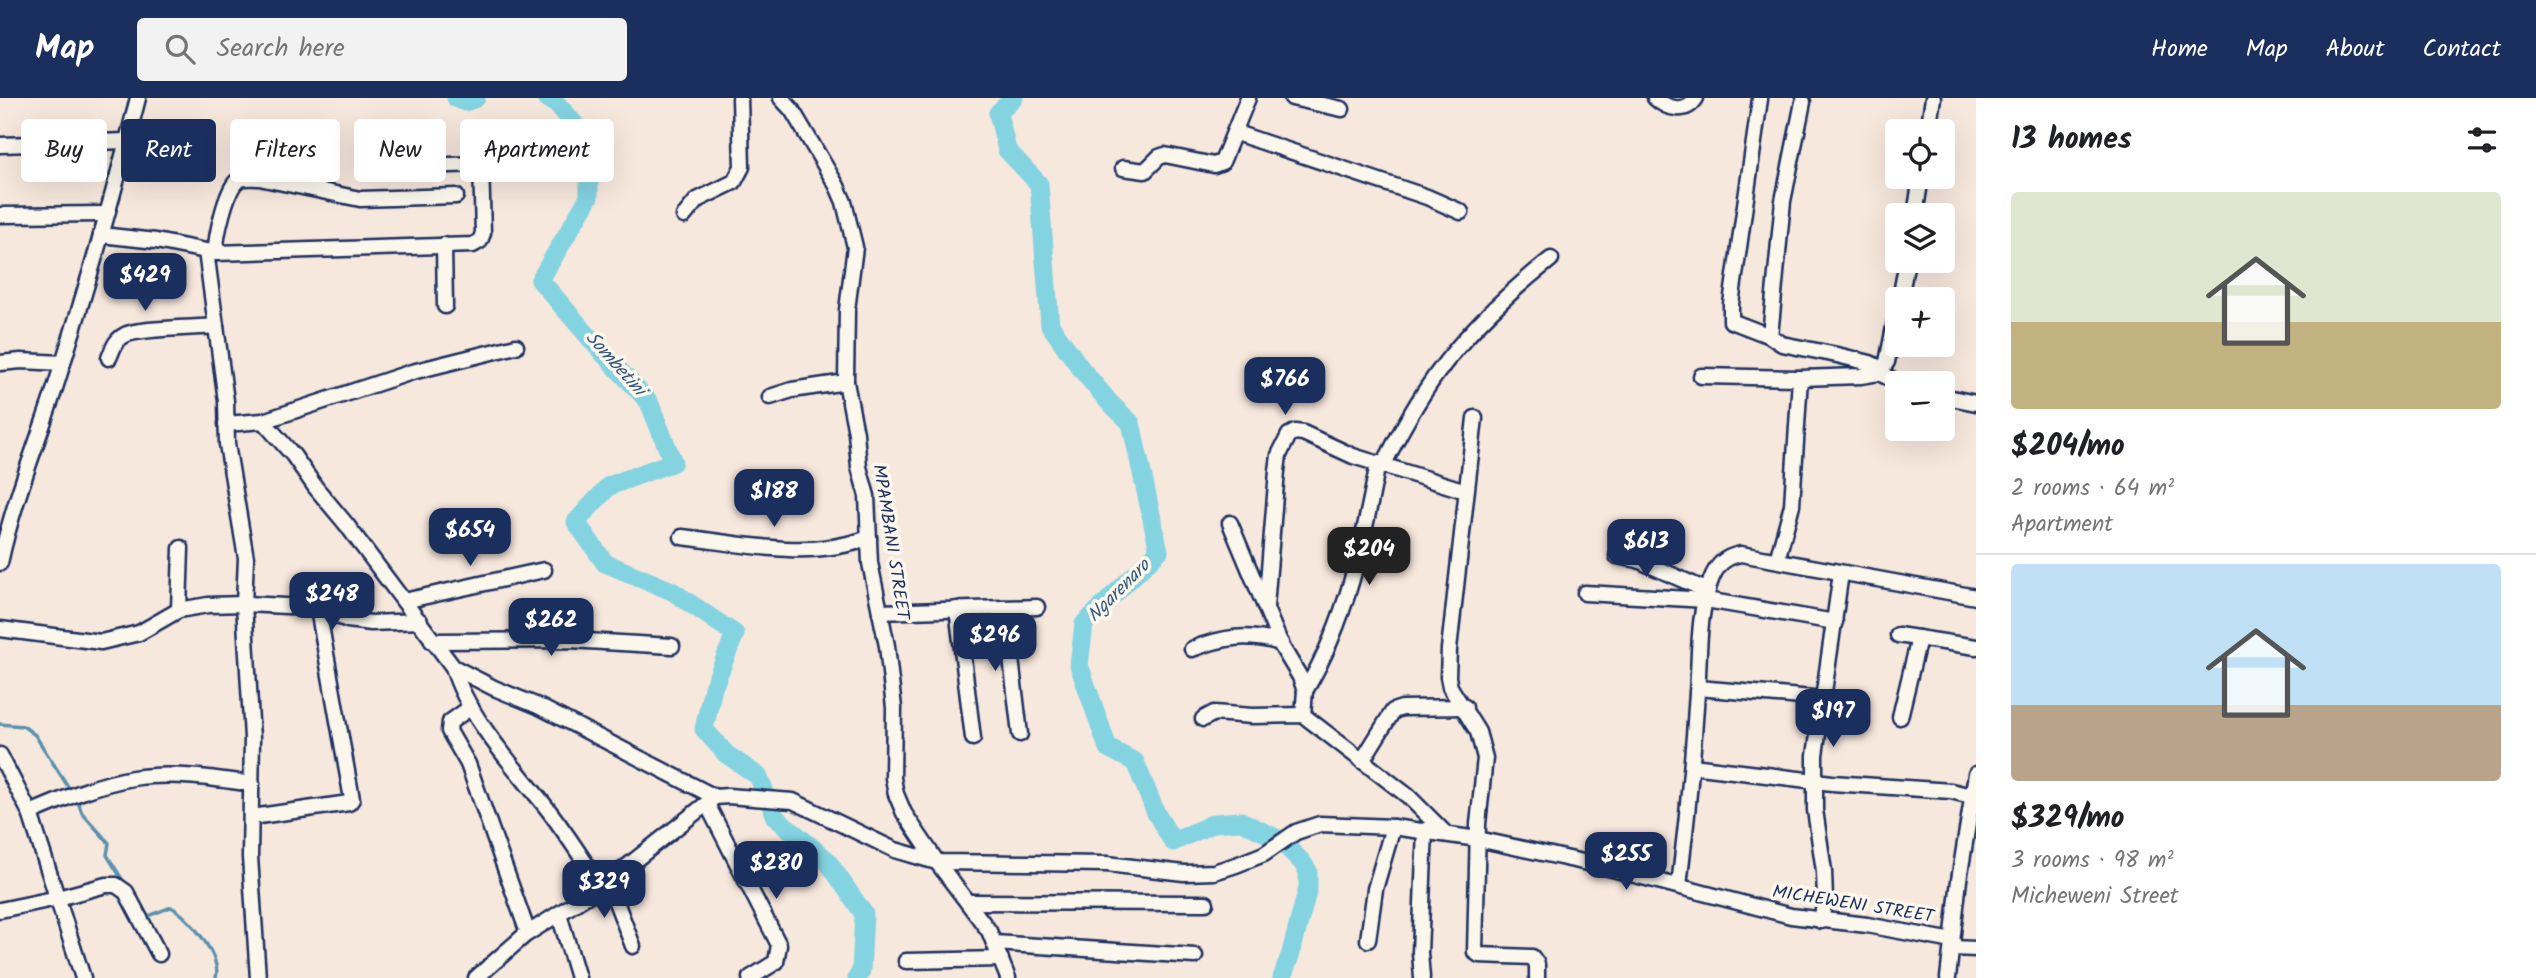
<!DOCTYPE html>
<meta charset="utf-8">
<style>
body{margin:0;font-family:Kalam,sans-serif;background:#f2f2f2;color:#202124;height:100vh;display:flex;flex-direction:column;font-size:26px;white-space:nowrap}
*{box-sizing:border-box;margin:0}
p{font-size:23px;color:#757577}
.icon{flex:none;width:38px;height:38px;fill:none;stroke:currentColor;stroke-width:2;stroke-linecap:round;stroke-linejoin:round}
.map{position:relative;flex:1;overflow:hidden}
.sheet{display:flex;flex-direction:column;background:#fff;width:560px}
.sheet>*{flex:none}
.hud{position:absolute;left:21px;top:21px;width:665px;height:63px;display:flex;gap:14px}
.fabs{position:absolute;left:1885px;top:21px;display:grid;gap:14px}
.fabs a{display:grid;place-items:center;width:70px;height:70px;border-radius:7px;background:#fff;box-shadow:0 7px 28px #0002;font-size:35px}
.price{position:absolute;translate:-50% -60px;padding:0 16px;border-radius:14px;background:#1b2f5e;color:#fff;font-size:23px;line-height:46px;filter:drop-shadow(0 2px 4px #0008)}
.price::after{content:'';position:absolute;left:50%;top:42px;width:21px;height:16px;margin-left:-10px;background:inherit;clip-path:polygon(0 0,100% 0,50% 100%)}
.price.active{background:#222;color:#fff}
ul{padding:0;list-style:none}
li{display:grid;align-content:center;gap:14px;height:371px;padding:0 35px}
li+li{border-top:2px solid #e0e0e0}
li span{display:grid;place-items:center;height:217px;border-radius:7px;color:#555}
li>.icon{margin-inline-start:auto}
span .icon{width:126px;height:126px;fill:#fffc;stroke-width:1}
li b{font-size:30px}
h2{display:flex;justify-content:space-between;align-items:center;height:84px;padding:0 35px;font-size:30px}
.chip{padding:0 24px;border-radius:7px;background:#fff;box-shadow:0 7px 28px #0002;font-size:24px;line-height:63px}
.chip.active{background:#1b2f5e;color:#fff}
header{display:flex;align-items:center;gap:42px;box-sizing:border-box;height:98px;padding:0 35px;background:#1b2f5e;color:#fff}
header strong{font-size:33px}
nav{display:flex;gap:38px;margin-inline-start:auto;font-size:24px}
.search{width:490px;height:63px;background:#f2f2f2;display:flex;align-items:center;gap:18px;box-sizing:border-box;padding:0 24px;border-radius:7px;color:#757577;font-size:26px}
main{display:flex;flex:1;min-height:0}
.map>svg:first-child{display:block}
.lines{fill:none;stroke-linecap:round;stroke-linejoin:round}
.stream{stroke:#5a91ad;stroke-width:3.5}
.river{stroke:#84d3e1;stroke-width:19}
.minor-casing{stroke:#1b2f5e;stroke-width:19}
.minor{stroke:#fbf7ec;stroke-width:14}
.labels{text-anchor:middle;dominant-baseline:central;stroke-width:7;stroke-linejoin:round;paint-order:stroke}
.street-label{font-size:18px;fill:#1b2f5e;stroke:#fbf7ec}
.water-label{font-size:19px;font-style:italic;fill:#35587f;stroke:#fbf7ec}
</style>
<header>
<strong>Map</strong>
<div class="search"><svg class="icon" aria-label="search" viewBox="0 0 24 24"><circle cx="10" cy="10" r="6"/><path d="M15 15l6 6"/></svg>Search here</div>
<nav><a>Home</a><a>Map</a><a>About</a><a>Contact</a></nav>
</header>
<main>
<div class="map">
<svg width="1976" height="880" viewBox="0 0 1976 880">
<rect width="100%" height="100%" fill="#f7e8dd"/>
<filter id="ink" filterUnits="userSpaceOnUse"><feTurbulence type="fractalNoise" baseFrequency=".0143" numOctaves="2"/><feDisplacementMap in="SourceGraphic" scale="14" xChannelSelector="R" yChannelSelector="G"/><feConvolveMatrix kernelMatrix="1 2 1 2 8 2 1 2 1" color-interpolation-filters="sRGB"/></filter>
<g filter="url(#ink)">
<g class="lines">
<g class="stream">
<polyline points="0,626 23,628 35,637 69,690"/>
<polyline points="78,704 82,715 109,745 107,757 125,786"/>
<path d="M146,819l25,-10c18,9 51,50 45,71"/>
</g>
<g class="river">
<polyline points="456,0 465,4 476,0"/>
<polyline points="546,0 558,7 589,43 589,99 540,182 602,254 649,304 673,364 609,388 576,424 605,465 672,493 735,536 713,590 704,631 726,656 758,678 764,691"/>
<polyline points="1014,0 998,15 1007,52 1039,86 1050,227 1082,272 1109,304 1131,325 1159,453 1084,526 1079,567 1108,650 1135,664 1156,715 1173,744 1214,725 1241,723 1280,742 1302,764 1308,773 1308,790 1291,855 1282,880"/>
<polyline points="772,710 775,719 826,761 864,816 861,873 857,880"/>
</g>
<g class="minor-casing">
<g id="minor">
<polyline points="781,0 792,12 837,88 844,104 855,149 847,212 846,284 856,335 859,369 867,398 870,465 887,548 894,610 893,680 896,696 904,715 937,764 989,833 1008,880"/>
<polyline points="1292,0 1342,11"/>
<path d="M1655,0c12,11 31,16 41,0"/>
<polyline points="1760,1 1731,206 1731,223 1770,238 1782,246 1837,257 1870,265 1883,271"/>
<polyline points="1928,33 1933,0"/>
<polyline points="1236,35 1427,99 1461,114"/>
<polyline points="0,47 127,43"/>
<polyline points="420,68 481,66 507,53 511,47 512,41"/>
<polyline points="1123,70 1145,73 1159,59 1165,57 1214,67 1222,64 1248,0"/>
<polyline points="0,117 106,116"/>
<polyline points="1915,117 1921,79"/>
<polyline points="684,118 697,102 734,84 742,69 740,0"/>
<polyline points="101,137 156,143 216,155 473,147 480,143 483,135 481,66"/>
<polyline points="444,147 445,208"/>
<polyline points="206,153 226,303 227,346 246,460 244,506 252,640 250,759 258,880"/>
<path d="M216,155c-1,-15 10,-62 21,-72 6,-5 15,-3 22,-3l101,21 96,-3"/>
<polyline points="1900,201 1907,163"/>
<polyline points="1770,238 1783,103 1803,4"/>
<path d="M109,260c4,-9 6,-18 16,-23 13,-7 72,-7 91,-9"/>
<polyline points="0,265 21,263 63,265"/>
<polyline points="1879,275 1899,285"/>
<polyline points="1701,278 1800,280 1861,278 1879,275 1887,264 1897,214"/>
<polyline points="1942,298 1976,305"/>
<polyline points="770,299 792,292 846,284"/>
<polyline points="1475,320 1449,551 1448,579 1450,589 1478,634 1485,660 1478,726 1475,854 1479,857 1532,859 1537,866 1537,880"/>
<polyline points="263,323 293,357 316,390 346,426 453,569 494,590 538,608 715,699"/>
<polyline points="226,326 263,323 412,274 516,248"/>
<path d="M1384,366c15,-30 32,-61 52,-89 31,-43 73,-83 115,-116"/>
<polyline points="1230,425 1282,549 1300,579 1305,593 1303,617"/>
<path d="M682,439c61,7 127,23 187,1"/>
<polyline points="1617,458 1638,462 1708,493"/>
<polyline points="1777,462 1792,407 1800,280"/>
<path d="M0,465c13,-61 37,-119 56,-178 30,-95 58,-191 82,-287"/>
<polyline points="1585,495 1706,502 1835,524"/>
<polyline points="404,503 544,472"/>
<polyline points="1266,509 1277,373 1279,357 1289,337 1295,334 1303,335 1353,358 1466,393"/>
<polyline points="1005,510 1020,636"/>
<polyline points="957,511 973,640"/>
<polyline points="179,512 181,450"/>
<polyline points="880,514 1037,509"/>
<polyline points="0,531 101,544 139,535 179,512 208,507 244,506 306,509 324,513 348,522 371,525 420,523"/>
<polyline points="1898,537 1976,549"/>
<polyline points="432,543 570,542 672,548"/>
<path d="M1192,551c32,-12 54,-16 89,-6"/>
<path d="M453,569c14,49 58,96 89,135 22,27 40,56 59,85"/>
<polyline points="1698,590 1824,601"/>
<path d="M1305,593c42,-70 58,-149 73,-228"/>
<polyline points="471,609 450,624 449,633 468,666 528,835"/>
<polyline points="1900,619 1919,540"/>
<polyline points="1203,621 1214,615 1252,618 1303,617 1408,698 1445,735"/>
<polyline points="0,657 30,715 83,880"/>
<polyline points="1362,663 1393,613 1402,610 1465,609"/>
<polyline points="1692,668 1832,685 1951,693 1971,698"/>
<polyline points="707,706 779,847 776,864 750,880"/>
<path d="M30,715c33,-14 67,-29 103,-35 39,-6 80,0 119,6"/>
<polyline points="252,719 349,705 352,701 318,511"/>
<polyline points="608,783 633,848"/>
<path d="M1679,788c8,-65 14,-129 18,-194 3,-37 0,-76 14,-112 6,-16 14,-23 30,-26l235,43"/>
<polyline points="970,804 1206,805"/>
<polyline points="0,812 58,800 106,787 116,787 126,794 159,856"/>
<polyline points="559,816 578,880"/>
<polyline points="1821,823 1825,801 1824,773 1815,712 1815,657 1841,475"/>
<polyline points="1368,842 1375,791 1393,729"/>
<polyline points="994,845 1195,858"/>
<polyline points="1952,850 1976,851"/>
<polyline points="906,863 1001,861"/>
<polyline points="476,880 525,837 601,789 715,699 728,698 793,703 895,752 937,764 1107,766 1184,775 1214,774 1236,767 1264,756 1296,734 1320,726 1393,729 1478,741 1601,768 1791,818 1867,827 1953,843"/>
<polyline points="1422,880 1420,855 1425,732"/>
<polyline points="1948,880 1959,782 1976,676"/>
</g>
</g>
<use href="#minor" class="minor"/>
</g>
</g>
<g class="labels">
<g class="street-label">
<text transform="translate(890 444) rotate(81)">MPAMBANI STREET</text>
<text transform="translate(1853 807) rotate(9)">MICHEWENI STREET</text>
</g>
<g class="water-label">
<text transform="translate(615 266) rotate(48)">Sombetini</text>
<text transform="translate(1119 493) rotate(-45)">Ngarenaro</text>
</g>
</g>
</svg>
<div class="fabs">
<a><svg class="icon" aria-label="locate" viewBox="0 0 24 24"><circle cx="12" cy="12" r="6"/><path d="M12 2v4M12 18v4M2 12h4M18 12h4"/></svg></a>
<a><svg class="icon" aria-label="layers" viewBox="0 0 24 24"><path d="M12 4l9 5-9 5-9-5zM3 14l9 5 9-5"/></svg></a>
<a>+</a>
<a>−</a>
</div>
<b class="price" style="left:145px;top:215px">$429</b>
<b class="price" style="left:1285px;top:319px">$766</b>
<b class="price" style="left:774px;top:431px">$188</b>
<b class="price" style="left:470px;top:470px">$654</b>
<b class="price" style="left:1646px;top:481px">$613</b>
<b class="price active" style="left:1369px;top:489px">$204</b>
<b class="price" style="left:332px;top:534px">$248</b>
<b class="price" style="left:551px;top:560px">$262</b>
<b class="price" style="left:995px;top:575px">$296</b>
<b class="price" style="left:1833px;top:651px">$197</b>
<b class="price" style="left:1626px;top:794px">$255</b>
<b class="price" style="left:776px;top:803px">$280</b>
<b class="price" style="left:604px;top:822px">$329</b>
<div class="hud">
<a class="chip">Buy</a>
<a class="chip active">Rent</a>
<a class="chip">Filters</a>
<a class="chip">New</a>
<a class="chip">Apartment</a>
</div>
</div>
<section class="sheet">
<h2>13 homes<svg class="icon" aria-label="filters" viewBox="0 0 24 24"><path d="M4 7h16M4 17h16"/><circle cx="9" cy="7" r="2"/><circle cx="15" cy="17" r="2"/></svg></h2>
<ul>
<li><span style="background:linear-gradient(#dfe7d0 60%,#c2b280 0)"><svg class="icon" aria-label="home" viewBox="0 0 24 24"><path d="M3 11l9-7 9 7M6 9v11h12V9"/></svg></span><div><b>$204/mo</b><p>2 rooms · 64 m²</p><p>Apartment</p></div></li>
<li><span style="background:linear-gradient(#bfe0f5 65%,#b9a48a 0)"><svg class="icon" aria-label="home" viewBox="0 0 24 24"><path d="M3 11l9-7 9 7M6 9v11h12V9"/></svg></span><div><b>$329/mo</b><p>3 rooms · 98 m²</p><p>Micheweni Street</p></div></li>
</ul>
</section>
</main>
